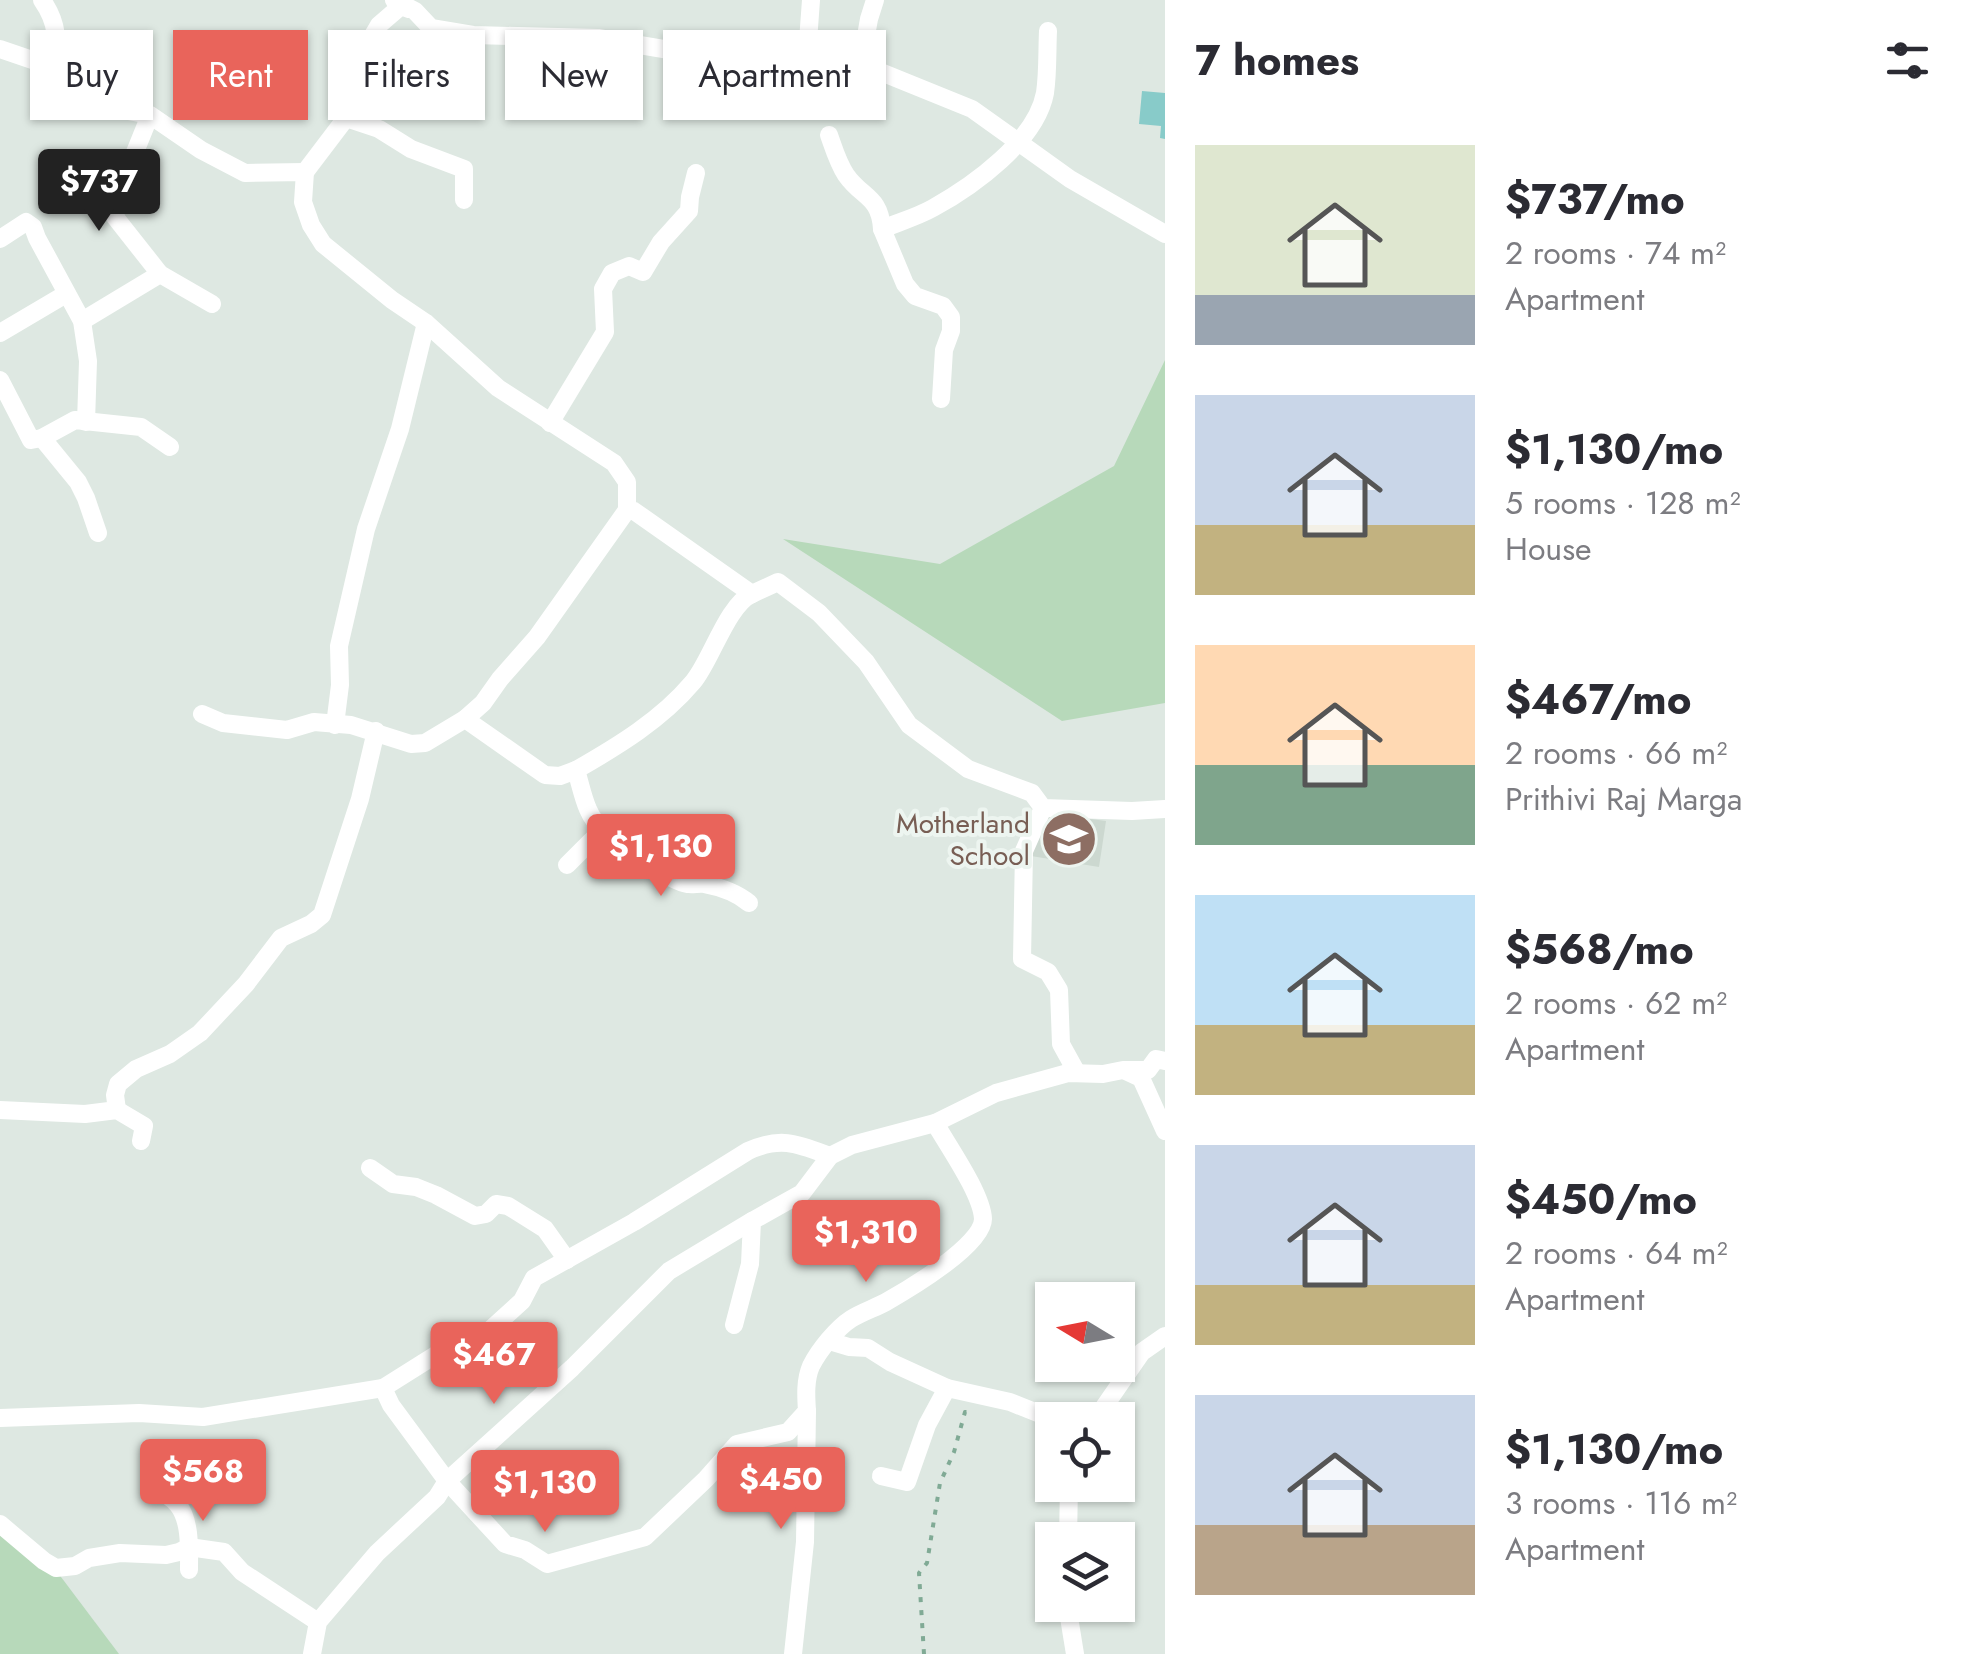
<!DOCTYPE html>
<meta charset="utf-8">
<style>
body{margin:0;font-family:Jost,sans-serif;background:#f2f2f3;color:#2b2b33;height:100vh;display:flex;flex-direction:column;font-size:38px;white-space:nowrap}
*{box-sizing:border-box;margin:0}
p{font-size:32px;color:#7c7c81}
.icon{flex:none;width:55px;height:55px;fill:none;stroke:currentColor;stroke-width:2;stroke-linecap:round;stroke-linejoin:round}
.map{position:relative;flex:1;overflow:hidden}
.side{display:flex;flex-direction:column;background:#fff;width:800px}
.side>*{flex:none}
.banner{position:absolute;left:30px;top:30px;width:950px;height:90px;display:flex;gap:20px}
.needle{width:65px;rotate:280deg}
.buttons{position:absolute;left:1035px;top:1282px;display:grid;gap:20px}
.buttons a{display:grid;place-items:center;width:100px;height:100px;border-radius:0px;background:#fff;box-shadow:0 2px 8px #0004;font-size:50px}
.price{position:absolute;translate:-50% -85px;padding:0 22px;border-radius:10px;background:#e9645b;color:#fff;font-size:32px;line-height:65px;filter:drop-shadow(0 2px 5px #0008)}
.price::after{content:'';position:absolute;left:50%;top:60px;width:30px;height:22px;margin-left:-15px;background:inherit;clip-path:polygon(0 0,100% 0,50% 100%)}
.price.active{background:#222;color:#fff}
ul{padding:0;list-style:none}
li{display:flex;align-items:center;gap:30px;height:250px;padding:0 30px}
li span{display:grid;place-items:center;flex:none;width:280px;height:200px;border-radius:0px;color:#555}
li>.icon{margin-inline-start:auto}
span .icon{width:120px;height:120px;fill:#fffc;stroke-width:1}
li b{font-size:42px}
h2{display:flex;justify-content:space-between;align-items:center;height:120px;padding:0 30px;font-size:42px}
.chip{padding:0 35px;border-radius:0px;background:#fff;box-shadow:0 2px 8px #0004;font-size:35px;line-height:90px}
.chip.active{background:#e9645b;color:#fff}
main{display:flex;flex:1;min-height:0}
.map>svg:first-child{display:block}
.built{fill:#ccd8d0}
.green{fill:#b7d9ba}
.water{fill:#88cbc9}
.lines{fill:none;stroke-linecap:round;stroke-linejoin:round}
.path{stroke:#80aa95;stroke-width:4;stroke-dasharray:5 8;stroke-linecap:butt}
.minor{stroke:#fff;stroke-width:18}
.labels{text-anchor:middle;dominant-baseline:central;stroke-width:8;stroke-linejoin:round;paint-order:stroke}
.education-label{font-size:28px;fill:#785e54;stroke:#edf5f0;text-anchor:end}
</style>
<main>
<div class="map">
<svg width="1165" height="1654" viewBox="0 0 1165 1654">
<rect width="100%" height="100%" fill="#dee8e2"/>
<polygon class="built" points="1039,812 1106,821 1099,867 1031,856"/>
<g class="green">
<polygon points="1165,360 1165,703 1062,721 783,539 940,564 1114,466"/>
<polygon points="0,1532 55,1569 119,1654 0,1654"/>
</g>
<polygon class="water" points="1142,91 1165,93 1165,139 1160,138 1161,126 1139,124"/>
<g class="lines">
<polyline class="path" points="924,1654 919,1573 927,1563 940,1483 954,1452 965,1412 969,1412"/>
<g class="minor">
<path d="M42,0c16,23 17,43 10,69"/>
<polyline points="394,0 415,11 431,28 473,35 598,38 711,57 768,48 861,64 972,109 1070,179 1165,234"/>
<path d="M0,49l41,14 34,19 42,27 33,6 51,35 44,23 60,-1 -2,30 8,23 12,19 69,56 34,23 72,65 116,75 13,19v28l7,1 118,83c-25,11 -41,67 -59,88 -32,38 -75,64 -117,88 6,19 10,48 27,59l-36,36"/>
<polyline points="807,55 811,0"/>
<polyline points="861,64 869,19 875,0"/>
<polyline points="150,115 131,162 129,183 119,197 115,217 160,274 212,304"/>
<polyline points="346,118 379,129 411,149 464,169 464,200"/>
<path d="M829,135c5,14 9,28 17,40 16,23 34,21 36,54"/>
<polyline points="305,172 346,118 360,63 369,42 379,25 401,6 409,9"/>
<polyline points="0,239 26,222 33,227 37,238 82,321 88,361 86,422"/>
<polyline points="82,321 160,274"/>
<polyline points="0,333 66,294"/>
<polyline points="0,380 31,440 42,438 75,420 141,427 170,447"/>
<path d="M941,399l3,-49 7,-19v-14l-8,-11 -28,-10 -10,-12 -23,-55c17,-7 35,-12 51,-21 40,-22 103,-67 112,-115 3,-20 2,-42 3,-62"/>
<polyline points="550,423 605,332 603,289 612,273 629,266 643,272 661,242 689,211 690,197 696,173"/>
<polyline points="42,438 78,482 86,498 98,533"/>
<polyline points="752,594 778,582 819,613 866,662 909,725 968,769 1032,793 1043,808 1132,811 1165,809"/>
<polyline points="202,714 223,723 287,730 314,722 351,725 411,744 425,743 465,719 545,775 560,776 576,770"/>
<polyline points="465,719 483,703 500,679 537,637 627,510"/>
<polyline points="335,725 340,685 339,646 366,529 400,429 426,323"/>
<polyline points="1043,808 1024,851 1022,959 1048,972 1059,990 1061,1044 1077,1073"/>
<path d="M603,829l15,2c9,18 50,50 70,53 5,1 11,-1 16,0 16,3 33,9 45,19"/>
<polyline points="1126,1071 1141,1078 1165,1131"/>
<polyline points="0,1110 85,1114 117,1110 144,1126 141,1141"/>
<polyline points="117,1110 115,1095 118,1084 136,1069 170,1054 200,1033 246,984 281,938 311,924 322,915 360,799 376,731"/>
<polyline points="370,1168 393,1184 416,1187 436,1195 475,1216 486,1214 496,1204 508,1206 545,1229 567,1260"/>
<polyline points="734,1325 750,1264 752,1221 802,1193 830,1156 852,1145 935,1123 996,1093 1068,1073 1103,1074 1123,1070 1148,1070 1156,1059 1165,1061"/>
<polyline points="829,1341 849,1347 868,1348 890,1362 947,1388 1010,1402 1055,1420"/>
<path d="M383,1388l8,17 56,76 58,63 20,6 22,14 98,-27 61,-58 31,-35 51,-12 19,-21c-1,-15 -2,-31 4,-45 8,-16 26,-38 40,-47 11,-7 24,-11 35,-17 23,-13 97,-57 97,-83 -1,-25 -35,-73 -48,-96"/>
<path d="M0,1418l139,-5 64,4 180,-29 62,-39 44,-18 33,-30 12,-23 100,-56 114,-71c33,-15 50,-7 82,5"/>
<polyline points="1095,1420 1142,1352 1165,1336"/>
<polyline points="881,1476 907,1482 927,1425 947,1388"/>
<path d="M151,1486c9,5 21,11 27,19 13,16 11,46 11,65"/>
<polyline points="0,1524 44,1561 56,1568 75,1566 89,1558 120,1553 166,1555 179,1552 189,1547 224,1552 242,1572 318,1622"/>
<polyline points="1068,1540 1069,1485"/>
<polyline points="1067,1605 1075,1654"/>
<polyline points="312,1654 318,1622 377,1553 437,1497 447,1481 572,1368 669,1271 752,1221"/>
<polyline points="793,1654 805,1542 807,1411"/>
</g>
</g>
<defs>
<g id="school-disc" transform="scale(2.875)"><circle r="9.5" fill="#8d6e63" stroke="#edf5f0"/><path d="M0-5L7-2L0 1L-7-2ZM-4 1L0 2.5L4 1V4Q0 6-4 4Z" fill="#fff"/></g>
</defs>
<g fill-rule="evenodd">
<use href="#school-disc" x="1069" y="839"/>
</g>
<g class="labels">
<g class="education-label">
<text x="1030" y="823">Motherland<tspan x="1030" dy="32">School</tspan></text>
</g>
</g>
</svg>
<div class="buttons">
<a><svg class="needle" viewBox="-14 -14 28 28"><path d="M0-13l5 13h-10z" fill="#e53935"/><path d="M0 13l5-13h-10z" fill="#7c7c81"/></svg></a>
<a><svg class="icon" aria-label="locate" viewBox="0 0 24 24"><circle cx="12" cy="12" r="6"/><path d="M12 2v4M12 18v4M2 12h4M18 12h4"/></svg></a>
<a><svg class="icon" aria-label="layers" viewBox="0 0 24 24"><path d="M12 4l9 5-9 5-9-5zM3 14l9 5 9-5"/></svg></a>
</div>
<b class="price active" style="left:99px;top:234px">$737</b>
<b class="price" style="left:661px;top:899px">$1,130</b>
<b class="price" style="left:866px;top:1285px">$1,310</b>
<b class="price" style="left:494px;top:1407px">$467</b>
<b class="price" style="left:203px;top:1524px">$568</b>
<b class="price" style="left:781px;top:1532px">$450</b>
<b class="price" style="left:545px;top:1535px">$1,130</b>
<div class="banner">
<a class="chip">Buy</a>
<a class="chip active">Rent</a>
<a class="chip">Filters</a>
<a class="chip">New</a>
<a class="chip">Apartment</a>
</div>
</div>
<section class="side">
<h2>7 homes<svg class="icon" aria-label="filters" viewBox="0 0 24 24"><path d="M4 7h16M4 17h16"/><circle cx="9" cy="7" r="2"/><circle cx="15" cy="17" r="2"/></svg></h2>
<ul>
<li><span style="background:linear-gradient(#dfe7d0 75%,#9aa5b1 0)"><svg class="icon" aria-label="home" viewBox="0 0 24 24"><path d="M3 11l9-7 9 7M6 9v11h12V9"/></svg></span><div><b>$737/mo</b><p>2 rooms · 74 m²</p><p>Apartment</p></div></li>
<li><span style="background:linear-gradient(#c9d6e8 65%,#c2b280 0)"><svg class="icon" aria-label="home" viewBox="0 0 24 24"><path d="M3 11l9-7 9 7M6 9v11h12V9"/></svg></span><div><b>$1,130/mo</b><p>5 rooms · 128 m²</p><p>House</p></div></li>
<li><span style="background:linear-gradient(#ffd9b3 60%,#7fa58c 0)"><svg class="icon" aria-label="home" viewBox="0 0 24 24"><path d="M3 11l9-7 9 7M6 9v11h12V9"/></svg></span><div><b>$467/mo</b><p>2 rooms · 66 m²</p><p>Prithivi Raj Marga</p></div></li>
<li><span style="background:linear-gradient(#bfe0f5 65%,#c2b280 0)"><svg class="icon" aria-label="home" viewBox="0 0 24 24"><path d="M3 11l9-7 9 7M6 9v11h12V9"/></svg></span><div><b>$568/mo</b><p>2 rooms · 62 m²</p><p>Apartment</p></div></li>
<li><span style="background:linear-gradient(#c9d6e8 70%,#c2b280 0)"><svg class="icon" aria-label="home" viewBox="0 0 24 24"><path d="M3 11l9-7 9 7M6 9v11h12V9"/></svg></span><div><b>$450/mo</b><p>2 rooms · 64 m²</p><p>Apartment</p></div></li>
<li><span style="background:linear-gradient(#c9d6e8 65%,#b9a48a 0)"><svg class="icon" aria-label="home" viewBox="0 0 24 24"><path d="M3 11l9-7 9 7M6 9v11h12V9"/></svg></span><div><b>$1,130/mo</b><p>3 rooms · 116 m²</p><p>Apartment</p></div></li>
</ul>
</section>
</main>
